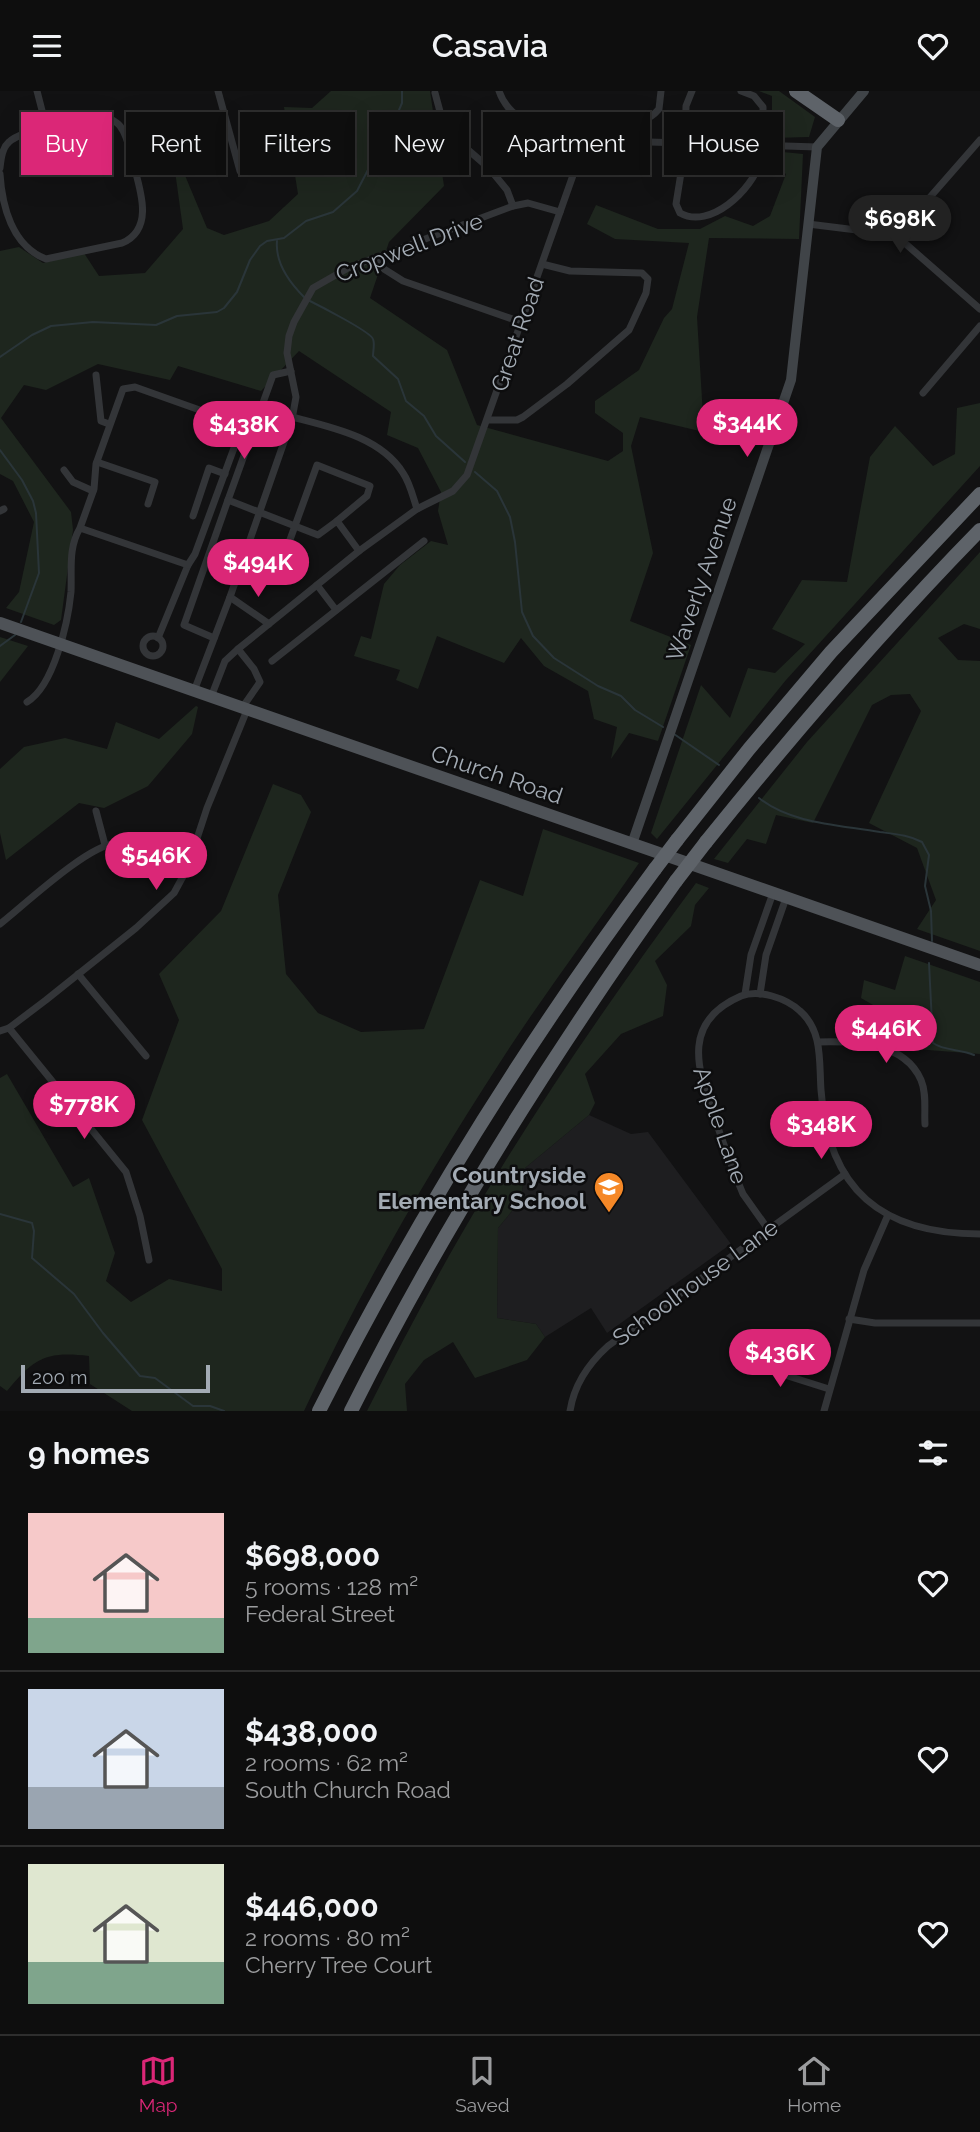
<!DOCTYPE html>
<meta charset="utf-8">
<style>
body{margin:0;font-family:Raleway,sans-serif;background:#1c1c1c;color:#f1f3f6;height:100vh;display:flex;flex-direction:column;font-size:26px;white-space:nowrap}
*{box-sizing:border-box;margin:0}
p{font-size:23px;color:#9b9c9e}
.icon{flex:none;width:38px;height:38px;fill:none;stroke:currentColor;stroke-width:2;stroke-linecap:round;stroke-linejoin:round}
.map{position:relative;height:1320px;overflow:hidden}
.details{display:flex;flex-direction:column;background:#0e0e0e;flex:1}
.details>*{flex:none}
.hud{position:absolute;left:21px;top:21px;width:938px;height:63px;display:flex;gap:14px}
.scale{position:absolute;left:21px;bottom:18px;width:189px;box-sizing:border-box;padding-left:7px;border:4px solid #a3abb4;border-top:0;font-size:19px;line-height:24px;white-space:nowrap;color:#a3abb4;-webkit-text-stroke:5px #0d0d0e;paint-order:stroke}
.price{position:absolute;translate:-50% -60px;padding:0 16px;border-radius:24px;background:#db2777;color:#fff;font-size:23px;line-height:46px;filter:drop-shadow(0 2px 4px #0008)}
.price::after{content:'';position:absolute;left:50%;top:42px;width:21px;height:16px;margin-left:-10px;background:inherit;clip-path:polygon(0 0,100% 0,50% 100%)}
.price.active{background:#222;color:#fff}
ul{padding:0;list-style:none}
li{display:flex;align-items:center;gap:21px;height:175px;padding:0 28px}
li+li{border-top:2px solid #2e2e2e}
li span{display:grid;place-items:center;flex:none;width:196px;height:140px;border-radius:0px;color:#555}
li>.icon{margin-inline-start:auto}
span .icon{width:84px;height:84px;fill:#fffc;stroke-width:1}
li b{font-size:30px}
h2{display:flex;justify-content:space-between;align-items:center;height:84px;padding:0 28px;font-size:30px}
.chip{padding:0 24px;border-radius:0px;background:#0e0e0e;box-shadow:0 7px 28px #0002,0 0 0 2px #2e2e2e;font-size:24px;line-height:63px}
.chip.active{background:#db2777;color:#fff}
header{display:flex;justify-content:space-between;align-items:center;height:91px;padding:0 28px;background:#0e0e0e;font-size:32px;font-weight:600}
.menu{display:flex;justify-content:space-around;align-items:center;height:98px;border-top:2px solid #2e2e2e;background:#0e0e0e;font-size:19px;color:#9b9c9e}
.menu a{display:grid;justify-items:center;gap:4px}
.menu .active{color:#db2777}
.map>svg:first-child{display:block}
.built{fill:#1e1e20}
.green{fill:#1e261e}
.lines{fill:none;stroke-linecap:round;stroke-linejoin:round}
.stream{stroke:#2a3539;stroke-width:2}
.street{stroke:#333538;stroke-width:7}
.secondary{stroke:#404448;stroke-width:10}
.primary{stroke:#4e5257;stroke-width:12}
.highway{stroke:#5e6369;stroke-width:14}
.highway-bridge{stroke:#5e6369;stroke-width:14}
.labels{text-anchor:middle;dominant-baseline:central;stroke-width:5;stroke-linejoin:round;paint-order:stroke}
.street-label{font-size:23px;fill:#a3abb4;stroke:#0d0d0e}
.poi-label{font-size:23px;font-weight:bold;fill:#a3abb4;stroke:#0d0d0e;text-anchor:end}
</style>
<header><svg class="icon" aria-label="menu" viewBox="0 0 24 24"><path d="M4 6h16M4 12h16M4 18h16"/></svg>Casavia<svg class="icon" aria-label="heart" viewBox="0 0 24 24"><path d="M12 20l-8-8c-3-5 5-10 8-4 3-6 11-1 8 4z"/></svg></header>
<div class="map">
<svg width="980" height="1320" viewBox="0 0 980 1320">
<rect width="100%" height="100%" fill="#121213"/>
<polygon class="built" points="589,1024 631,1043 648,1041 731,1153 607,1242 591,1217 545,1246 536,1233 497,1227 498,1137 521,1109 525,1077"/>
<g class="green">
<polygon points="331,0 430,0 444,95 389,151 370,207 447,259 477,334 608,370 623,360 623,342 595,322 595,310 639,279 664,227 672,218 689,152 615,148 587,133 596,114 658,138 700,138 725,125 753,135 770,125 786,83 771,71 773,60 803,63 799,148 709,147 697,226 704,341 640,326 631,355 653,462 630,530 691,554 658,650 629,642 611,668 617,636 594,628 588,600 544,575 521,547 504,572 437,545 418,598 396,589 400,579 354,565 361,545 371,548 384,493 400,474 431,450 448,454 438,420 441,401 418,357 387,344 391,321 299,260 261,300 178,275 170,289 98,273 46,299 24,294 1,327 71,421 73,439 61,529 54,534 6,517 19,501 34,431 13,390 0,383 0,160 19,156 43,172 84,162 99,185 145,182 183,138 171,51 207,137 224,144 269,130 298,103 284,16 312,17"/>
<polygon points="759,0 779,0 815,26 809,46 772,47 772,5"/>
<polygon points="980,312 980,375 786,589 657,748 651,742 701,594 730,627 748,577 775,582 805,553 772,538 802,489 847,491 870,366 895,335 933,375 955,363 957,317"/>
<polygon points="980,461 980,538 964,533 938,547 958,569 980,570 980,860 917,838 936,809 917,757 869,732 921,620 910,603 891,604 872,614 813,732 776,724 766,753 747,748 728,772 714,768 807,651"/>
<polygon points="0,546 28,555 0,591"/>
<polygon points="196,615 198,616 192,643 148,695 104,717 79,712 6,769 0,742 0,678 24,656 65,647 107,658 116,631 159,648"/>
<path d="M273,693l28,11 10,17 -33,83 8,79 32,39 43,19 63,-3 56,-149 43,16 20,-67 96,34c-46,67 -96,132 -140,201 -72,111 -139,227 -195,347h-172l-42,-27 -1,-28c-43,-5 -55,2 -82,35l-7,-5v-308l7,-4 66,113 16,-9 26,75 -9,28 25,21 38,-23 53,12v-22l-80,-149 37,-100 -20,-46 62,-63z"/>
<path d="M696,792l13,5 -14,17 -4,21 -36,35 12,24 -4,31 -42,18 -36,40 10,29 -6,12 -64,53 -4,32 -23,28 -1,90 39,6 9,13 -18,23 -52,18 -22,-36 -29,18 -19,24 2,27h-40c37,-73 75,-146 117,-215 65,-108 137,-212 212,-313z"/>
<polygon points="905,865 980,891 980,963 902,957 899,929 861,907 864,889 895,899"/>
</g>
<g class="lines">
<g class="stream">
<path d="M277,150c-2,22 12,41 27,56"/>
<path d="M308,209c10,5 63,32 65,39 2,5 0,12 0,17l25,23 8,22 18,15 12,20 29,26"/>
<polyline points="0,266 32,244 51,235 93,231 156,234 177,225 217,221 224,217 237,201 250,169 260,155 267,150 284,147 306,130 333,121 357,100 399,19 402,12 402,0"/>
<polyline points="0,359 22,389 33,410 36,422 39,482 21,531"/>
<polyline points="475,381 497,400 510,426 515,451 522,521 533,545 554,567 598,595 621,605 635,619 663,636"/>
<polyline points="0,555 15,544"/>
<polyline points="674,643 719,674"/>
<path d="M759,707c32,26 82,27 121,34 14,2 29,3 42,10l7,13 -4,31 6,25 1,30"/>
<path d="M929,872l4,80c11,8 28,6 41,12"/>
<polyline points="0,1123 32,1132 34,1140 32,1167 74,1203 103,1242 140,1285 155,1287 193,1315 210,1315 224,1320"/>
</g>
<g class="street">
<polyline points="37,0 46,35"/>
<polyline points="218,0 240,80"/>
<path d="M499,0c4,12 13,23 24,28 14,8 101,7 118,2 7,-2 13,-6 18,-12l2,-18"/>
<path d="M692,0l-6,15 -1,42 -9,56 4,9c30,17 72,-23 80,-51 5,-16 3,-38 3,-55l-9,-11 -13,-5"/>
<polyline points="435,2 445,39 489,77 507,99 513,115 528,112 560,121"/>
<polyline points="584,49 817,56"/>
<path d="M0,77c1,-9 2,-20 9,-26 14,-13 79,-26 98,-25 5,3 10,5 13,9 8,10 10,25 13,37 7,26 22,66 -11,80l-76,16c-34,-13 -44,-53 -46,-85"/>
<polyline points="808,133 881,142 899,147 980,218"/>
<polyline points="896,145 980,49"/>
<polyline points="374,167 384,178 403,190 521,231"/>
<polyline points="291,280 273,284 228,409 318,444 337,430 359,460"/>
<polyline points="96,284 101,330 109,333"/>
<polyline points="923,302 980,235"/>
<path d="M292,326c39,10 89,20 111,56 7,10 10,24 14,36"/>
<polyline points="488,329 517,329 523,326 567,293 629,239 646,202 648,188 642,182 570,180 542,173"/>
<polyline points="97,371 155,391 148,413"/>
<polyline points="64,379 73,391 93,400"/>
<polyline points="0,420 4,418"/>
<polyline points="193,425 209,377 225,383"/>
<polyline points="283,468 317,374 370,395 367,405 337,430"/>
<polyline points="317,494 336,519"/>
<polyline points="230,506 269,533"/>
<circle cx="153" cy="555" r="10"/>
<polyline points="158,547 188,474"/>
<polyline points="214,547 184,534 228,409"/>
<polyline points="238,558 254,578 260,591 242,617"/>
<polyline points="272,570 424,450"/>
<polyline points="194,600 230,506 292,328 296,306 287,262 289,245 294,231 313,197 348,177 513,115"/>
<polyline points="211,606 225,570 238,558 359,460 417,418 453,400 467,384 583,56 583,33"/>
<path d="M27,611c27,-16 41,-80 44,-110 1,-22 -3,-44 9,-64l108,37 7,-11 46,-125 -2,-5 -104,-37 -12,2 -27,75 -2,25 -14,39"/>
<polyline points="96,720 105,754"/>
<path d="M0,833c23,-18 89,-80 115,-80 24,1 50,16 72,25"/>
<polyline points="78,883 146,965"/>
<polyline points="745,903 751,864 773,802"/>
<polyline points="760,903 766,864 786,807"/>
<polyline points="9,937 126,1081 140,1125 149,1169"/>
<polyline points="0,940 9,937 46,909 136,837 174,802 187,778 207,717 247,619"/>
<path d="M818,951c35,-1 86,-1 103,38 6,14 3,30 4,44"/>
<path d="M768,1138l-25,-35 -7,-17c-8,-21 -16,-43 -23,-64 -17,-47 -30,-92 28,-117 18,-7 45,2 59,15 23,20 19,51 21,79 7,100 61,144 159,144"/>
<polyline points="849,1228 875,1232 980,1232"/>
<polyline points="751,1263 769,1279 829,1298"/>
<path d="M570,1320c4,-26 18,-47 38,-65l237,-172"/>
<polyline points="824,1320 864,1179 888,1124"/>
</g>
<polyline class="secondary" points="632,753 791,289 817,56 864,0"/>
<polyline class="primary" points="0,532 980,874"/>
<g class="highway">
<polyline points="796,0 838,29"/>
<polyline points="677,749 749,658 831,561 980,403"/>
<path d="M706,751c87,-108 177,-213 274,-312"/>
<path d="M319,1320c96,-190 209,-371 336,-542"/>
<path d="M351,1320c93,-186 204,-361 325,-530"/>
</g>
<g class="highway-bridge">
<polyline points="655,778 677,749"/>
<polyline points="676,790 706,751"/>
</g>
</g>
<defs>
<g id="school-pin" transform="scale(1.575)"><path d="M0 17L-7.5 6A9.5 9.5 0 1 1 7.5 6Z" fill="#f58827" stroke="#0d0d0e"/><path d="M0-5L7-2L0 1L-7-2ZM-4 1L0 2.5L4 1V4Q0 6-4 4Z" fill="#fff"/></g>
</defs>
<g fill-rule="evenodd">
<use href="#school-pin" x="609" y="1096"/>
</g>
<g class="labels">
<g class="street-label">
<text transform="translate(409 156) rotate(-21)">Cropwell Drive</text>
<text transform="translate(517 243) rotate(-71)">Great Road</text>
<text transform="translate(701 488) rotate(-71)">Waverly Avenue</text>
<text transform="translate(497 683) rotate(19)">Church Road</text>
<text transform="translate(721 1034) rotate(71)">Apple Lane</text>
<text transform="translate(695 1191) rotate(-36)">Schoolhouse Lane</text>
</g>
<g class="poi-label">
<text x="586" y="1083">Countryside<tspan x="586" dy="26">Elementary School</tspan></text>
</g>
</g>
</svg>
<div class="scale">200 m</div>
<b class="price active" style="left:900px;top:164px">$698K</b>
<b class="price" style="left:747px;top:368px">$344K</b>
<b class="price" style="left:244px;top:370px">$438K</b>
<b class="price" style="left:258px;top:508px">$494K</b>
<b class="price" style="left:156px;top:801px">$546K</b>
<b class="price" style="left:886px;top:974px">$446K</b>
<b class="price" style="left:84px;top:1050px">$778K</b>
<b class="price" style="left:821px;top:1070px">$348K</b>
<b class="price" style="left:780px;top:1298px">$436K</b>
<div class="hud">
<a class="chip active">Buy</a>
<a class="chip">Rent</a>
<a class="chip">Filters</a>
<a class="chip">New</a>
<a class="chip">Apartment</a>
<a class="chip">House</a>
</div>
</div>
<section class="details">
<h2>9 homes<svg class="icon" aria-label="filters" viewBox="0 0 24 24"><path d="M4 7h16M4 17h16"/><circle cx="9" cy="7" r="2"/><circle cx="15" cy="17" r="2"/></svg></h2>
<ul>
<li><span style="background:linear-gradient(#f6c9c9 75%,#7fa58c 0)"><svg class="icon" aria-label="home" viewBox="0 0 24 24"><path d="M3 11l9-7 9 7M6 9v11h12V9"/></svg></span><div><b>$698,000</b><p>5 rooms · 128 m²</p><p>Federal Street</p></div><svg class="icon" aria-label="heart" viewBox="0 0 24 24"><path d="M12 20l-8-8c-3-5 5-10 8-4 3-6 11-1 8 4z"/></svg></li>
<li><span style="background:linear-gradient(#c9d6e8 70%,#9aa5b1 0)"><svg class="icon" aria-label="home" viewBox="0 0 24 24"><path d="M3 11l9-7 9 7M6 9v11h12V9"/></svg></span><div><b>$438,000</b><p>2 rooms · 62 m²</p><p>South Church Road</p></div><svg class="icon" aria-label="heart" viewBox="0 0 24 24"><path d="M12 20l-8-8c-3-5 5-10 8-4 3-6 11-1 8 4z"/></svg></li>
<li><span style="background:linear-gradient(#dfe7d0 70%,#7fa58c 0)"><svg class="icon" aria-label="home" viewBox="0 0 24 24"><path d="M3 11l9-7 9 7M6 9v11h12V9"/></svg></span><div><b>$446,000</b><p>2 rooms · 80 m²</p><p>Cherry Tree Court</p></div><svg class="icon" aria-label="heart" viewBox="0 0 24 24"><path d="M12 20l-8-8c-3-5 5-10 8-4 3-6 11-1 8 4z"/></svg></li>
</ul>
</section>
<nav class="menu">
<a class="active"><svg class="icon" aria-label="map" viewBox="0 0 24 24"><path d="M3 6l6-2 6 2 6-2v14l-6 2-6-2-6 2zM9 4v14M15 6v14"/></svg>Map</a>
<a><svg class="icon" aria-label="saved" viewBox="0 0 24 24"><path d="M7 4h10v16l-5-4-5 4z"/></svg>Saved</a>
<a><svg class="icon" aria-label="home" viewBox="0 0 24 24"><path d="M3 11l9-7 9 7M6 9v11h12V9"/></svg>Home</a>
</nav>
